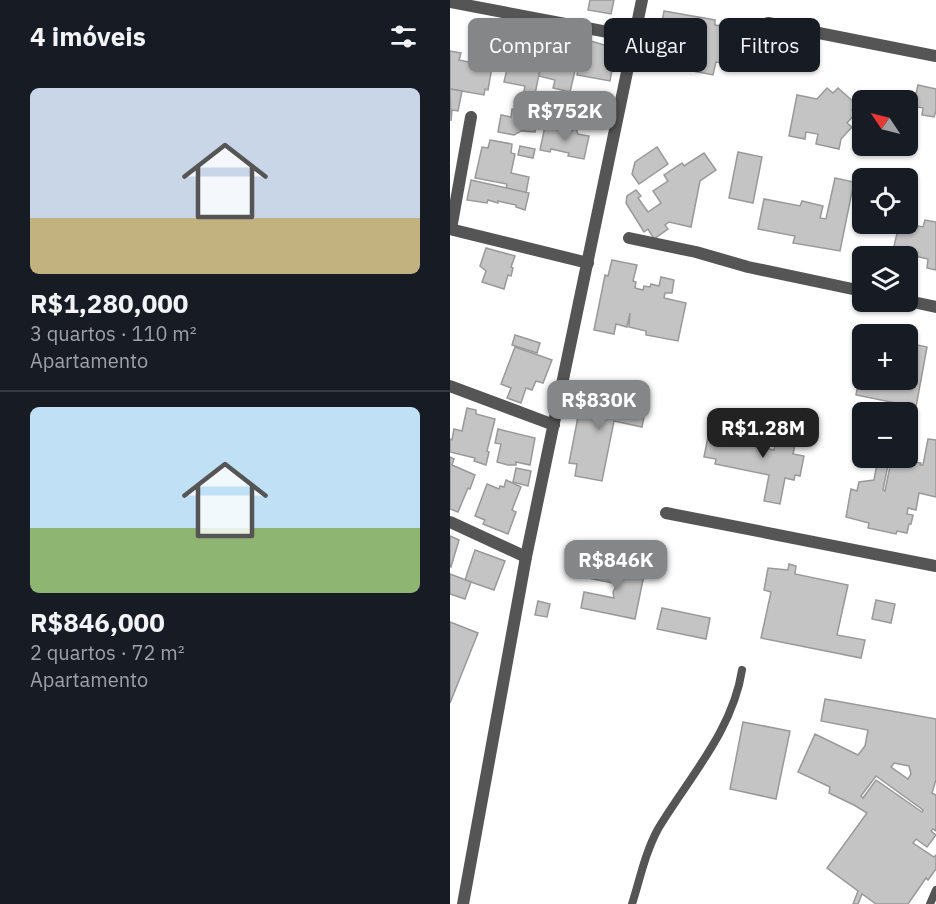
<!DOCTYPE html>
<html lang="pt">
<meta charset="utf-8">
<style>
body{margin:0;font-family:"IBM Plex Sans",sans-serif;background:#20242c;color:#f1f3f6;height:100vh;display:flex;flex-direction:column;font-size:22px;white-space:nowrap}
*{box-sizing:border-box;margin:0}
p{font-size:20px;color:#9ea1a6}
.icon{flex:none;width:33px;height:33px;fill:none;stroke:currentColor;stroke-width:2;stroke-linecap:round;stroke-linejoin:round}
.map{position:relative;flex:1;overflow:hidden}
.side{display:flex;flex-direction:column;background:#171b24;width:450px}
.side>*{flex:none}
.guide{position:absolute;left:18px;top:18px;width:378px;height:54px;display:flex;gap:12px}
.needle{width:39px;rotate:305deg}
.controls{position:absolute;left:402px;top:90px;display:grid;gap:12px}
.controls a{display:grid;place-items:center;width:66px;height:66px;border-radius:9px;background:#171b24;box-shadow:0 2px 4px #0004;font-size:30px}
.price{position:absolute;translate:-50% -51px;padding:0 14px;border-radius:12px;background:#858687;color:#fff;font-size:20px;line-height:39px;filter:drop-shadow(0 2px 3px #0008)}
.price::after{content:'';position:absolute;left:50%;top:36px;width:18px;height:14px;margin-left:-9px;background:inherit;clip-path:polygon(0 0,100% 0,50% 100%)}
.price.current{background:#222;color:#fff}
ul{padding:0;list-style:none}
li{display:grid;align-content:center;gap:12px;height:318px;padding:0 30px}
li+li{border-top:2px solid #363941}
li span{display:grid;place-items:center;height:186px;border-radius:9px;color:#555}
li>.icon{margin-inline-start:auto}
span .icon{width:108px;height:108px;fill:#fffc;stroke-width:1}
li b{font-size:26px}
h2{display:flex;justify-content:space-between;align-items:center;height:72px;padding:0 30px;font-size:26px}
.pill{padding:0 21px;border-radius:9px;background:#171b24;box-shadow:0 2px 4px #0004;font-size:21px;line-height:54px}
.pill.current{background:#858687;color:#fff}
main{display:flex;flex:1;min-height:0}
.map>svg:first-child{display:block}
.building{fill:#c4c4c4;stroke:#999;stroke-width:1.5;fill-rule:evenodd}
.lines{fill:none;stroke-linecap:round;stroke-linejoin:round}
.lane{stroke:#555;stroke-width:8}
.street{stroke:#555;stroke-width:12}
</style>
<main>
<section class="side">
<h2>4 imóveis<svg class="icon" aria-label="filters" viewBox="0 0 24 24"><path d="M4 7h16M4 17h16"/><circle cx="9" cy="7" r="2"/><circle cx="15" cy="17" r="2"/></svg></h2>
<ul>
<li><span style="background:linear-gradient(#c9d6e8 70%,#c2b280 0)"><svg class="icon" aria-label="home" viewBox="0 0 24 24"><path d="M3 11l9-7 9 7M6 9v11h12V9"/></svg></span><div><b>R$1,280,000</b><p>3 quartos · 110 m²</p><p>Apartamento</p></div></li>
<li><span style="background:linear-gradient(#bfe0f5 65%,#8fb573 0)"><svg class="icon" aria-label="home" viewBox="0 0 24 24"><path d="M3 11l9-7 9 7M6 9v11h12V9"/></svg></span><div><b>R$846,000</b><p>2 quartos · 72 m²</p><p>Apartamento</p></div></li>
</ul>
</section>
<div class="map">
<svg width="486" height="904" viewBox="0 0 486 904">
<rect width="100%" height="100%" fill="#fff"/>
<g class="building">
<polygon points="140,0 164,0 161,14 138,10"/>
<polygon points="214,11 265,20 265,25 278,27 272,63 266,62 263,75 232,69 236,45 209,40"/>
<polygon points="66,30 77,32 75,40 82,41 84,33 97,35 83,104 72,102 75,86 54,82"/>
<polygon points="100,38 114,41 114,38 132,41 120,92 103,88 105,80 89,76 93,55 97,55"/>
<polygon points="134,39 161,47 158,64 163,65 160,81 127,75"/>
<polygon points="0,51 11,53 9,60 42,67 38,90 35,89 34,95 0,89"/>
<polygon points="468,85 486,89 486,111 484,117 472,115 473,108 463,106"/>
<polygon points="377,88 383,93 388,88 407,105 402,110 406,113 397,123 402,127 391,139 389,149 366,144 368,134 356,132 355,139 339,136 347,95 367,99"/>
<polygon points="0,89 12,91 8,111 2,110 1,121"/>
<polygon points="69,107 89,110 85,132 71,131 64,135 48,132 51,115 61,117 62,109 68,110"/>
<polygon points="95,126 122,131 123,128 126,129 128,134 139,136 134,159 118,156 119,153 101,149 100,152 90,150"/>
<polygon points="40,140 62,144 61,153 65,154 61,173 79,177 76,193 56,188 57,184 25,178 32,147 38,148"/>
<polygon points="70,146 85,149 83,158 68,155"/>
<polygon points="207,147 218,164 189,184 182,174 185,162"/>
<polygon points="288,152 312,157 303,203 279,198"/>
<polygon points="254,153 266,170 250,181 241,227 219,222 215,225 218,229 204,239 198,229 194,232 176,203 177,196 186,190 191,196 188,198 198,212 211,203 203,191 218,181 214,175 232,163 234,166"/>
<polygon points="385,178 404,182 390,251 343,243 345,236 308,229 314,199 350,206 352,201 373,206 370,218 376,219"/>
<polygon points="21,180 79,193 75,210 66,207 66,205 48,201 48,203 38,200 37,203 17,200"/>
<polygon points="458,219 463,220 462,225 473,227 475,220 486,222 486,270 477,268 478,259 443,251 449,224 458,224"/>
<polygon points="36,248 65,256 61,267 63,268 61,276 58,275 54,289 32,282 36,271 30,266"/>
<polygon points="162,260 187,265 183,281 186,282 185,288 193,290 194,286 200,287 201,284 209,286 211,277 224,280 222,293 215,293 214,298 236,303 228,341 196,335 196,331 179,327 180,313 177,327 166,324 164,334 144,330 155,275 158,276"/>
<polygon points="65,335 90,343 87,353 62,345"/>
<polygon points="458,343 477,347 466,407 406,395 412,362 412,380 430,380 430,383 448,386 450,380 458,380"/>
<polygon points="65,347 102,360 93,383 86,381 82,390 76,388 71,403 57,398 61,388 51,384"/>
<polygon points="133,391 168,398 168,401 196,406 192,427 164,421 152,481 125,476 127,464 119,463"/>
<polygon points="17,408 26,410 26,414 45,419 37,451 39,452 36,465 24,461 25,458 0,452 0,439 2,440 4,429 12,431"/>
<polygon points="330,421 354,426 352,436 347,435 343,454 354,456 350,476 345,475 344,480 335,478 330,504 314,501 319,475 265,464 266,459 254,457 258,437 324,450"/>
<polygon points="48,429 85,438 80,465 66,462 66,465 58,465 47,462 51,444 45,443"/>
<polygon points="478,439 486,440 486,497 469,493 466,510 458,508 457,514 463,515 461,524 459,524 457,533 447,531 446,534 418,528 419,523 396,517 401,489 407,491 409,482 424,480 427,463 438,465 433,490 435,491 440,466 442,467 444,459 471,463 470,465 473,465"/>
<polygon points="0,457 4,459 2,465 25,475 20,489 18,488 8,512 0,509"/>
<polygon points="66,468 81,471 78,486 63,482"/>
<polygon points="56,480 71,487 62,510 66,512 58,534 33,524 35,520 25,516 37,484 49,489 50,486 54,487"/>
<polygon points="0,536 9,540 1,567 0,567"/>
<polygon points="25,550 55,561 44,590 15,580"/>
<polygon points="161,563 195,570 185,619 131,608 134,592 164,598 163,592 167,584 138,578 140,566 160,570"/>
<polygon points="339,564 346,566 345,574 398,585 387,635 415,640 411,658 311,638 321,592 314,590 318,568 338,570"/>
<polygon points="0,574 21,582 15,599 0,594"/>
<polygon points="426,600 445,604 441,623 422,619"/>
<polygon points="88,601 100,604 97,617 85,615"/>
<polygon points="212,608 260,618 256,639 207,629"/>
<polygon points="0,622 28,633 0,703"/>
<path d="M375,699l111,20v61l-4,13 4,2v36l-3,-2 -2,2 5,4 -9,12 -11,-8 -3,4 21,14 2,-2v14l-8,11 -2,-2 -18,26h-32l-14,-10 -4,10h-5l5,-13 -31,-23 40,-55 -13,-8 -25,-12 1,-6 -32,-15 17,-38 43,21 7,-9 3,-16 -47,-9zM444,763l15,3 2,8 -3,5 -17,-12zM426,776l47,34 -1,2 -46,-32 -13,18 -2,-2z"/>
<polygon points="293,722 340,731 326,799 280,789"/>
</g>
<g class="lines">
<g class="lane">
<path d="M182,904c8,-25 13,-51 26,-75 30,-50 75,-99 84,-159"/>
<polyline points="480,904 486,890"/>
</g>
<g class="street">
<polyline points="0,2 184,37"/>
<polyline points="318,23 486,56"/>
<polyline points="0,229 138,263"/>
<polyline points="1,229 21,117"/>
<polyline points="179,238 246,252 298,267 412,291"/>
<polyline points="458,301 486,307"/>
<polyline points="0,386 104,425"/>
<polyline points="216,513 486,566"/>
<polyline points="0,522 76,557"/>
<polyline points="13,904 76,557 192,0"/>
</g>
</g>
</svg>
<div class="controls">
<a><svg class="needle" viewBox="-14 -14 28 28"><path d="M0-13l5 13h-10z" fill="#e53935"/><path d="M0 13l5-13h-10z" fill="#9ea1a6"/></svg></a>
<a><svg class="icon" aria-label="locate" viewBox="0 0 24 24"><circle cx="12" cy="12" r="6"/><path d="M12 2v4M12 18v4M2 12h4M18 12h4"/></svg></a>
<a><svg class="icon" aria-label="layers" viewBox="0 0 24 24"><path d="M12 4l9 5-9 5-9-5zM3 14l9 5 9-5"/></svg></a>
<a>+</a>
<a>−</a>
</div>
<b class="price" style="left:115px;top:142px">R$752K</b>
<b class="price" style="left:149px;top:431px">R$830K</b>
<b class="price current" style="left:313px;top:459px">R$1.28M</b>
<b class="price" style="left:166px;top:591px">R$846K</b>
<div class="guide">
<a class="pill current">Comprar</a>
<a class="pill">Alugar</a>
<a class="pill">Filtros</a>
</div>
</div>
</main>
